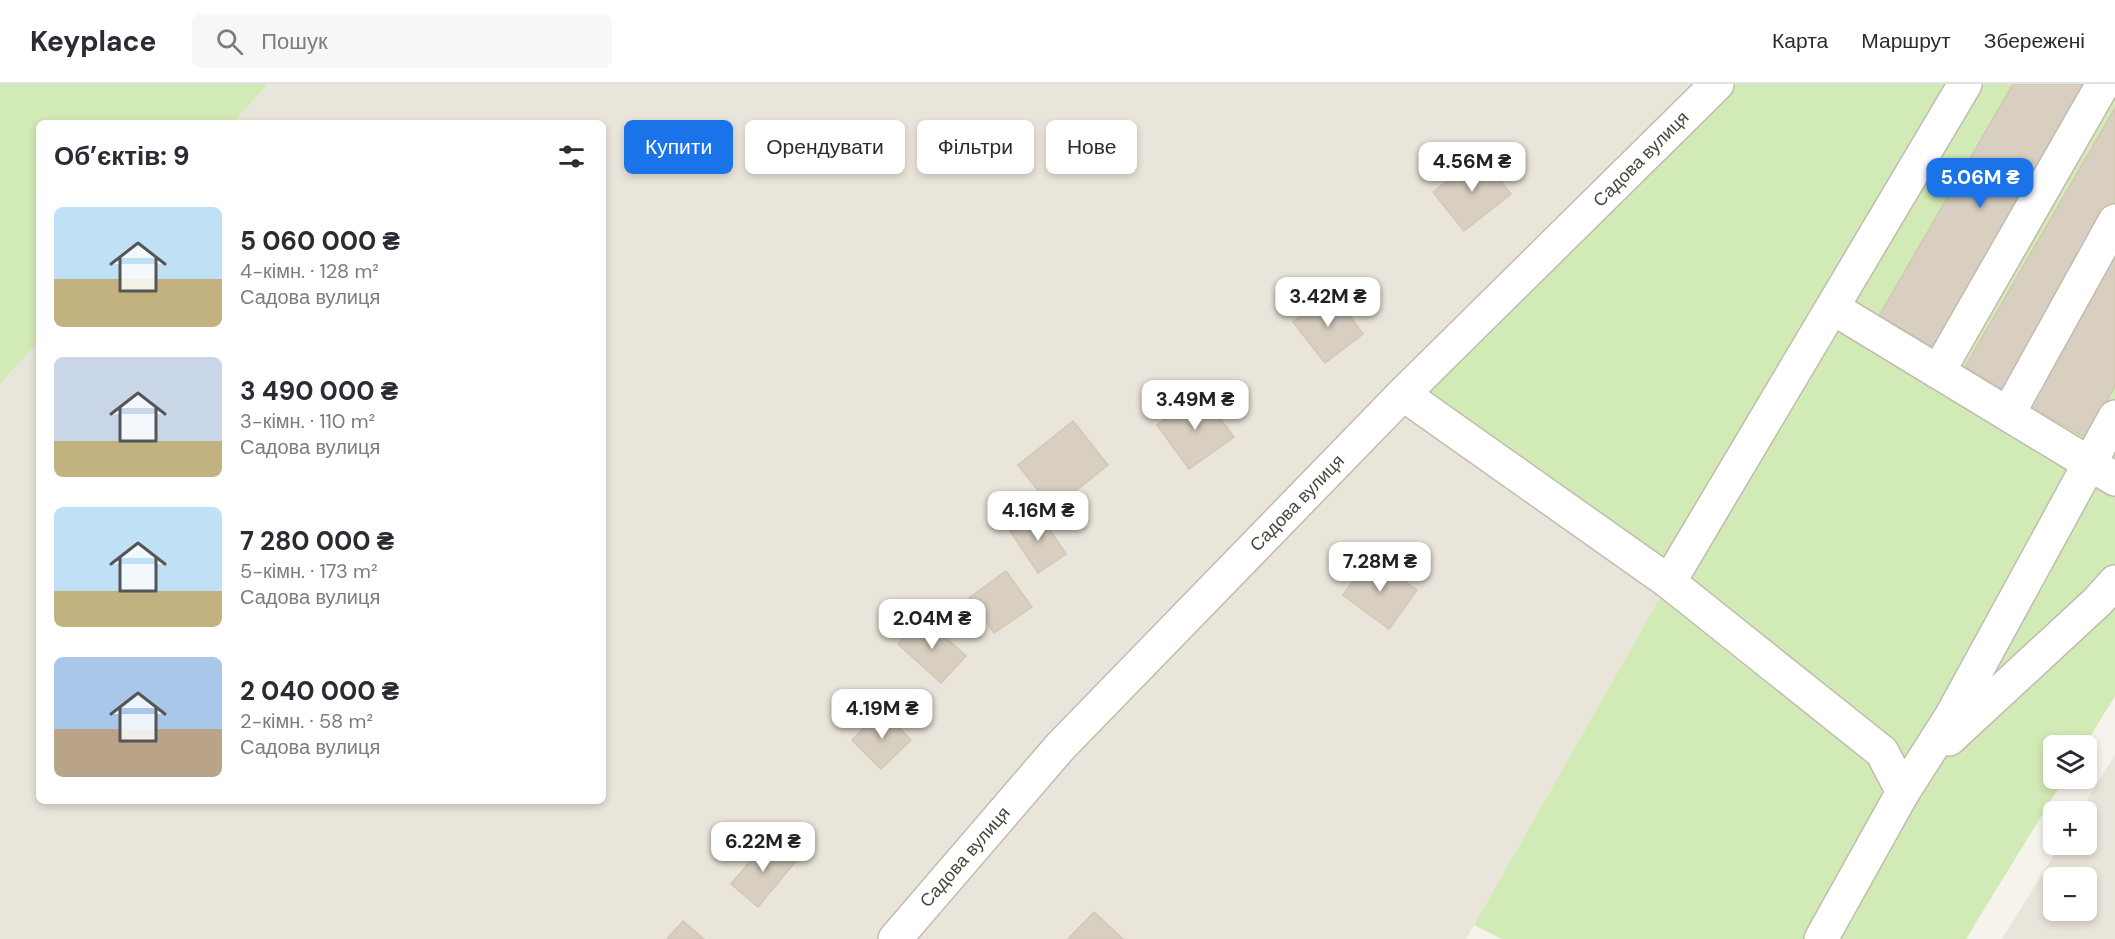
<!DOCTYPE html>
<html lang="uk">
<meta charset="utf-8">
<style>
body{margin:0;font-family:"DM Sans",sans-serif;background:#f7f7f7;color:#2b2b33;height:100vh;display:flex;flex-direction:column;font-size:22px;white-space:nowrap}
*{box-sizing:border-box;margin:0}
p{font-size:20px;color:#7c7c81}
.icon{flex:none;width:33px;height:33px;fill:none;stroke:currentColor;stroke-width:2;stroke-linecap:round;stroke-linejoin:round}
.map{position:relative;flex:1;overflow:hidden}
.drawer{position:absolute;left:36px;top:36px;width:570px;height:684px;display:flex;flex-direction:column;background:#fff;border-radius:9px;box-shadow:0 3px 9px #0003}
.drawer>*{flex:none}
.guide{position:absolute;left:624px;top:36px;width:570px;height:54px;display:flex;gap:12px}
.fabs{position:absolute;left:2043px;top:651px;display:grid;gap:12px}
.fabs a{display:grid;place-items:center;width:54px;height:54px;border-radius:9px;background:#fff;box-shadow:0 3px 9px #0003;font-size:30px}
.price{position:absolute;translate:-50% -51px;padding:0 14px;border-radius:12px;background:#fff;color:#222;font-size:20px;line-height:39px;filter:drop-shadow(0 2px 3px #0008)}
.price::after{content:'';position:absolute;left:50%;top:36px;width:18px;height:14px;margin-left:-9px;background:inherit;clip-path:polygon(0 0,100% 0,50% 100%)}
.price.on{background:#1a73e8;color:#fff}
ul{padding:0;list-style:none}
li{display:flex;align-items:center;gap:18px;height:150px;padding:0 18px}
li span{display:grid;place-items:center;flex:none;width:168px;height:120px;border-radius:9px;color:#555}
li>.icon{margin-inline-start:auto}
span .icon{width:72px;height:72px;fill:#fffc;stroke-width:1}
li b{font-size:26px}
h2{display:flex;justify-content:space-between;align-items:center;height:72px;padding:0 18px;font-size:26px}
.chip{padding:0 21px;border-radius:9px;background:#fff;box-shadow:0 3px 9px #0003;font-size:21px;line-height:54px}
.chip.on{background:#1a73e8;color:#fff}
header{display:flex;align-items:center;gap:36px;box-sizing:border-box;height:84px;padding:0 30px;background:#fff;border-bottom:2px solid #e1e1e2}
header strong{font-size:28px}
nav{display:flex;gap:33px;margin-inline-start:auto;font-size:21px}
.search{width:420px;height:54px;background:#f7f7f7;display:flex;align-items:center;gap:15px;box-sizing:border-box;padding:0 21px;border-radius:9px;color:#7c7c81;font-size:22px}
.map>svg:first-child{display:block}
.residential{fill:#eae5da;fill-rule:evenodd}
.green{fill:#d2eab5}
.building{fill:#d8cfc1;stroke:#d3c7b4;stroke-width:1.5}
.lines{fill:none;stroke-linecap:round;stroke-linejoin:round}
.minor-casing{stroke:#c2bbae;stroke-width:36}
.minor{stroke:#fff;stroke-width:33}
.labels{text-anchor:middle;dominant-baseline:central;stroke-width:6;stroke-linejoin:round;paint-order:stroke}
.street-label{font-size:18px;fill:#4b4439;stroke:#fff}
</style>
<header>
<strong>Keyplace</strong>
<div class="search"><svg class="icon" aria-label="search" viewBox="0 0 24 24"><circle cx="10" cy="10" r="6"/><path d="M15 15l6 6"/></svg>Пошук</div>
<nav><a>Карта</a><a>Маршрут</a><a>Збережені</a></nav>
</header>
<div class="map">
<svg width="2115" height="855" viewBox="0 0 2115 855">
<rect width="100%" height="100%" fill="#f6f3ec"/>
<g class="residential">
<polygon points="268,0 1717,0 1669,498 1466,855 0,855 0,300 39,257 39,717 603,717 603,39 233,39"/>
<path d="M2115,671v184h-113l58,-94 26,-1v-32l-6,-1zM2054,794h32v32h-32z"/>
</g>
<g class="green">
<polygon points="0,0 268,0 233,39 39,39 39,257 0,300"/>
<polygon points="1717,0 2115,0 2115,612 2085,661 2054,662 2054,694 2064,695 1966,855 1502,855 1474,841 1669,498 1403,311"/>
</g>
<g class="building">
<polygon points="2013,0 2088,0 1936,265 1879,232"/>
<polygon points="2115,24 2115,126 2009,309 1965,283"/>
<polygon points="1480,71 1511,110 1464,147 1433,108"/>
<polygon points="2115,163 2115,302 2086,354 2025,319"/>
<polygon points="1332,208 1363,250 1325,279 1293,238"/>
<polygon points="1201,309 1234,353 1189,385 1157,341"/>
<polygon points="1073,337 1108,381 1053,425 1018,381"/>
<polygon points="1038,428 1066,470 1038,489 1010,447"/>
<polygon points="1370,473 1417,506 1389,545 1343,511"/>
<polygon points="1006,487 1032,523 994,549 969,514"/>
<polygon points="923,533 966,572 941,599 898,560"/>
<polygon points="882,626 911,656 881,685 852,656"/>
<polygon points="769,755 796,777 758,823 731,800"/>
<polygon points="1094,828 1123,855 1068,855"/>
<polygon points="683,837 704,855 667,855"/>
</g>
<g class="lines">
<g class="minor-casing">
<g id="minor">
<polyline points="1833,224 2115,395"/>
<polyline points="1938,288 2103,0"/>
<polyline points="1403,310 1669,498 1882,668 1903,708 1821,855"/>
<polyline points="2008,330 2115,137"/>
<polyline points="1669,498 1965,0"/>
<polyline points="1949,655 2097,518 2115,498"/>
<polyline points="1903,708 1951,633 2115,333"/>
<polyline points="895,855 1060,663 1403,310 1717,0"/>
</g>
</g>
<use href="#minor" class="minor"/>
</g>
<g class="labels">
<g class="street-label">
<text transform="translate(1641 75) rotate(-45)">Садова вулиця</text>
<text transform="translate(1297 419) rotate(-46)">Садова вулиця</text>
<text transform="translate(965 773) rotate(-49)">Садова вулиця</text>
</g>
</g>
</svg>
<div class="fabs">
<a><svg class="icon" aria-label="layers" viewBox="0 0 24 24"><path d="M12 4l9 5-9 5-9-5zM3 14l9 5 9-5"/></svg></a>
<a>+</a>
<a>−</a>
</div>
<b class="price" style="left:1472px;top:109px">4.56M ₴</b>
<b class="price on" style="left:1980px;top:125px">5.06M ₴</b>
<b class="price" style="left:1328px;top:244px">3.42M ₴</b>
<b class="price" style="left:1195px;top:347px">3.49M ₴</b>
<b class="price" style="left:1038px;top:458px">4.16M ₴</b>
<b class="price" style="left:1380px;top:509px">7.28M ₴</b>
<b class="price" style="left:932px;top:566px">2.04M ₴</b>
<b class="price" style="left:882px;top:656px">4.19M ₴</b>
<b class="price" style="left:763px;top:789px">6.22M ₴</b>
<div class="guide">
<a class="chip on">Купити</a>
<a class="chip">Орендувати</a>
<a class="chip">Фільтри</a>
<a class="chip">Нове</a>
</div>
<section class="drawer">
<h2>Об’єктів: 9<svg class="icon" aria-label="filters" viewBox="0 0 24 24"><path d="M4 7h16M4 17h16"/><circle cx="9" cy="7" r="2"/><circle cx="15" cy="17" r="2"/></svg></h2>
<ul>
<li><span style="background:linear-gradient(#bfe0f5 60%,#c2b280 0)"><svg class="icon" aria-label="home" viewBox="0 0 24 24"><path d="M3 11l9-7 9 7M6 9v11h12V9"/></svg></span><div><b>5 060 000 ₴</b><p>4-кімн. · 128 m²</p><p>Садова вулиця</p></div></li>
<li><span style="background:linear-gradient(#c9d6e8 70%,#c2b280 0)"><svg class="icon" aria-label="home" viewBox="0 0 24 24"><path d="M3 11l9-7 9 7M6 9v11h12V9"/></svg></span><div><b>3 490 000 ₴</b><p>3-кімн. · 110 m²</p><p>Садова вулиця</p></div></li>
<li><span style="background:linear-gradient(#bfe0f5 70%,#c2b280 0)"><svg class="icon" aria-label="home" viewBox="0 0 24 24"><path d="M3 11l9-7 9 7M6 9v11h12V9"/></svg></span><div><b>7 280 000 ₴</b><p>5-кімн. · 173 m²</p><p>Садова вулиця</p></div></li>
<li><span style="background:linear-gradient(#a9c7e8 60%,#b9a48a 0)"><svg class="icon" aria-label="home" viewBox="0 0 24 24"><path d="M3 11l9-7 9 7M6 9v11h12V9"/></svg></span><div><b>2 040 000 ₴</b><p>2-кімн. · 58 m²</p><p>Садова вулиця</p></div></li>
</ul>
</section>
</div>
